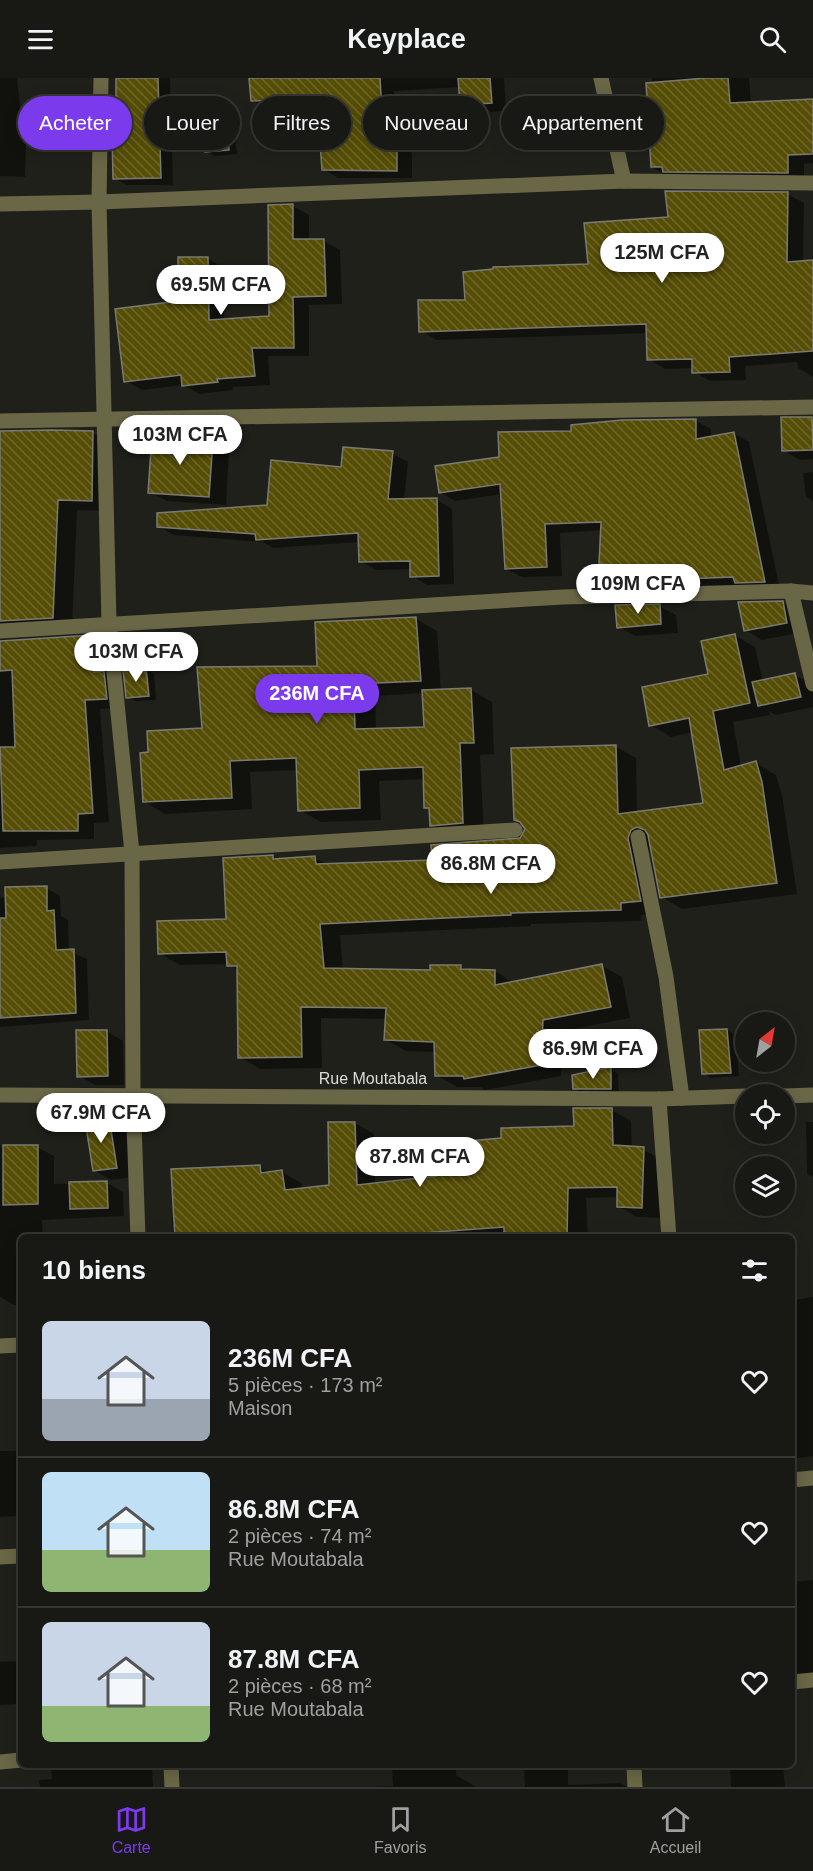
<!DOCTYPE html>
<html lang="fr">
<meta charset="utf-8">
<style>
body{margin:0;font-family:Arial,sans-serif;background:#21211d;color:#f1f3f6;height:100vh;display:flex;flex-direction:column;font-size:22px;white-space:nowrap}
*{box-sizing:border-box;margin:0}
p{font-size:20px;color:#9fa0a0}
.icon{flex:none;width:33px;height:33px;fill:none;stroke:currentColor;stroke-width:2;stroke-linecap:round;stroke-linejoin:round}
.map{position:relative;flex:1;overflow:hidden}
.drawer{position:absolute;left:18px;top:1156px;width:777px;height:534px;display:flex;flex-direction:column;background:#181814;border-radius:9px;box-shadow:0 3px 15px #0003,0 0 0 2px #363734}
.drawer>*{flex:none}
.hud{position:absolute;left:18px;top:18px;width:777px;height:54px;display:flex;gap:12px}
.needle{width:39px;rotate:31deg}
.buttons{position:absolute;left:735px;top:934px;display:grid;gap:12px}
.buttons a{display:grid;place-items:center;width:60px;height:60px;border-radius:50%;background:#181814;box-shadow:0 3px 15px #0003,0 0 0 2px #363734;font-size:30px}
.price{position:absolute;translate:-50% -51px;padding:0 14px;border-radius:21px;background:#fff;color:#222;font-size:20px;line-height:39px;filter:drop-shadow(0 2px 3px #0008)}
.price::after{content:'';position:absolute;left:50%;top:36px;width:18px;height:14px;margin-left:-9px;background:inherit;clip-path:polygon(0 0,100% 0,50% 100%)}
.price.active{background:#7c3aed;color:#fff}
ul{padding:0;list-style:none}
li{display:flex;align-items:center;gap:18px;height:150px;padding:0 24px}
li+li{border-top:2px solid #363734}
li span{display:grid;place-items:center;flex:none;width:168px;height:120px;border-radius:9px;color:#555}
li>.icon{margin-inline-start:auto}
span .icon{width:72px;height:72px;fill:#fffc;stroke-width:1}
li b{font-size:26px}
h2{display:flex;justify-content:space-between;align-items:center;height:72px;padding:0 24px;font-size:26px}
.tag{padding:0 21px;border-radius:27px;background:#181814;box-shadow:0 3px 15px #0003,0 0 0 2px #363734;font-size:21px;line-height:54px}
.tag.active{background:#7c3aed;color:#fff}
header{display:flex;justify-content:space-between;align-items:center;height:78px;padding:0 24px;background:#181814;font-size:27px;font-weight:600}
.menu{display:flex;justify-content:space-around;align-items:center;height:84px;border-top:2px solid #363734;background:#181814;font-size:16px;color:#9fa0a0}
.menu a{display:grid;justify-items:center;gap:3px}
.menu .active{color:#7c3aed}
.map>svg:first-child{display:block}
.shadow{fill:#0007;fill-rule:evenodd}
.building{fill:url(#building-back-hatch);stroke:#7a7a73;stroke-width:1.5}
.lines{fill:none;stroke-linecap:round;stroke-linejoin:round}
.minor{stroke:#6a6747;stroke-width:15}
.labels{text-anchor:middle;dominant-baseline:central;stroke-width:6;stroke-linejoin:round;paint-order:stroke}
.street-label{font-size:16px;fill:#dbdbd7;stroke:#20201b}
</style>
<header><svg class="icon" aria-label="menu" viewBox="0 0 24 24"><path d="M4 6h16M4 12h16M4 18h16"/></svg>Keyplace<svg class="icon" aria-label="search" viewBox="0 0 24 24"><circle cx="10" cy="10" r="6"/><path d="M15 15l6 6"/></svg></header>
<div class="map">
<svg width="813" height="1709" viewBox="0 0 813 1709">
<defs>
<pattern id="building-back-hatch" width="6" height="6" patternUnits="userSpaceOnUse" patternTransform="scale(1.5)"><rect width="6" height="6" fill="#564e06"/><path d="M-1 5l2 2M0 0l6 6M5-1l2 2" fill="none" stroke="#6e672a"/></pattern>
</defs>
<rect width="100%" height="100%" fill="#20201b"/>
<g class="shadow">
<polygon points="0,0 17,0 24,62 26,63 25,99 0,98"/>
<polygon points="118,0 170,0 173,107 127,107 114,100"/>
<polygon points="251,0 504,0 506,33 476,35 461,27 460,9 394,13 398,67 412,75 412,100 338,100 323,91 319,34 310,29 267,31 253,23"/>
<polygon points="652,0 749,0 751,25 813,22 813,85 804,86 804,103 668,98 652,89"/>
<polygon points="226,47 234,51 237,76 215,78 207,73"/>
<polygon points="787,116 804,125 803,184 813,184 813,299 798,290 797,284 745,288 746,302 710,303 694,294 694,290 665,291 649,281 648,255 437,262 421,253 466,223 589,188 669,140"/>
<polygon points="293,128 309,137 309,163 324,163 340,172 342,226 309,227 309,278 268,278 270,307 233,309 233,312 199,316 184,307 142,312 126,303 208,181 224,190 224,242 270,239"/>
<polygon points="783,341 813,341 813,381 800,382 783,372"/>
<polygon points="695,342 711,351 711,359 734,355 749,364 780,512 630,516 614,507 612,492 600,486 602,452 560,455 562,498 522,499 506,491 502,416 455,423 440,414 501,380 573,355"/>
<polygon points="93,355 113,366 111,433 77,432 72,551 0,548 0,370"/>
<polygon points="213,363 229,373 226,427 167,423 150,414"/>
<polygon points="392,375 408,384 404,423 437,422 452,431 454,506 427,507 412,498 412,491 376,492 360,483 359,464 273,470 263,464 174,457 158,448 269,428 342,391"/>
<polygon points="813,394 813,423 806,419 803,395"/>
<polygon points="782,524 799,534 803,554 762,562 746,552"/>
<polygon points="659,528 676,537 678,555 635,558 619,549"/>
<path d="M416,541l21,12 4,60 30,-1 21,12 2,52 -14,1 4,80 -31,2 -21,-12 -1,-15 -5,-3 -1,-28 -46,2 2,39 -60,2 -21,-12 -2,-40 -48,2 2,37 -87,5 -21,-13 6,-47 54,-24zM424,615l1,35 -49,2 -1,-34z"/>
<polygon points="734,557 755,569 763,604 795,597 812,606 813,629 776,637 769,633 770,637 733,644 741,689 756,685 776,697 782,717 797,816 682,831 662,819 651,766 648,773 661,834 641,837 641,843 531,846 531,848 340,857 343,892 432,893 461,888 469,893 495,893 514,905 602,888 622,899 630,940 563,953 561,998 485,1012 481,1009 457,1009 436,997 436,974 406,973 386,962 387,941 321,940 322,990 260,991 240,979 238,893 228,886 180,887 159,875 227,842 273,778 279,782 315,780 328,787 433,784 516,763 525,758 525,747 615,668 636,680 637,735 705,726 693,654 671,659 651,647 710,597"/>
<polygon points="93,559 108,568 122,629 100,631 109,744 94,745 94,761 37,762 37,768 0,770 0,562"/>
<polygon points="146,591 154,596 156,622 136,623 128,619"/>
<polygon points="46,810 60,818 61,838 68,842 69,873 87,881 89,942 0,949 0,820"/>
<polygon points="727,952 735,957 739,998 711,1000 703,995"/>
<polygon points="106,953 123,963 124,1007 95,1007 79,998"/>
<polygon points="611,991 618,996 619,1015 582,1015 574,1010"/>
<polygon points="612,1032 631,1043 632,1070 643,1071 662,1082 660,1140 637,1139 618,1128 619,1119 586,1120 588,1160 173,1160 172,1140 259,1089 271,1095 282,1094 301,1105 302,1111 331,1108 355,1045 374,1056 375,1106 438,1099 503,1062 576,1050"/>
<polygon points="109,1041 125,1050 133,1099 111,1102 94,1092"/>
<polygon points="806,1044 813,1044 813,1099 807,1096"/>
<polygon points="0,1069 37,1069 54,1078 54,1106 107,1105 123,1114 124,1138 42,1142 43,1160 21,1160 21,1227 14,1227 0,1219"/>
<polygon points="813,1219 813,1378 792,1381 792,1222"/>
<polygon points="0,1373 21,1373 21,1438 0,1439"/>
<polygon points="813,1502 813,1602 792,1605 792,1504"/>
<polygon points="21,1583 21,1626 0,1627 0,1584"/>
<polygon points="51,1688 152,1688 153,1709 40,1709 39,1702 52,1701"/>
<polygon points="392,1688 456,1688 456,1697 476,1709 373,1709 393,1708"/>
<polygon points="524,1688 568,1688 568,1707 620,1705 628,1709 525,1709"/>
<polygon points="730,1688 783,1688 785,1709 731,1709"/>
</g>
<g class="building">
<polygon points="116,0 158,0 161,100 113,101 112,57 116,57"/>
<polygon points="249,0 380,0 384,65 397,65 397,93 322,92 317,26 302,26 302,21 251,23"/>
<polygon points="458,0 490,0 492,25 460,27"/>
<polygon points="706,0 728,0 730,25 813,21 813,76 788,77 788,95 663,94 662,89 651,89 646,5"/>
<polygon points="227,45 229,72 205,74 202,47"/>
<polygon points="665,113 788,114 787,184 813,182 813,273 729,279 730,294 692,295 692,281 647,282 646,246 419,254 418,222 465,222 463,194 493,191 493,189 588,186 584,145 668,139"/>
<polygon points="293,126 293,161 324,161 326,218 293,219 294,270 252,270 255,298 217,301 218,304 182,308 181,297 124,304 115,231 178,223 178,179 208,179 209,242 269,238 268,127"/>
<polygon points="781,339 812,339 813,372 782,373"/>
<polygon points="696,341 696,361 734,354 765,504 735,505 733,499 657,502 658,507 613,508 611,487 599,486 601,444 545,446 547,489 505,491 500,406 439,415 435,388 499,379 498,354 571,353 571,347 622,342"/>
<polygon points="52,352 93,353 92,423 58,422 53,540 0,543 0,353"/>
<polygon points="152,357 213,362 209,419 148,415"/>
<polygon points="343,369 393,373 388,421 437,420 439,498 410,499 410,483 359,484 358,455 256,462 255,456 157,449 157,435 267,427 271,382 341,389"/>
<polygon points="783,523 787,545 744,553 738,524"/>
<polygon points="660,526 661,546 617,550 615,527"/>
<polygon points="416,539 421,603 354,606 355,651 424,649 422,612 471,610 474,665 460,665 463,745 430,748 429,730 424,730 423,689 359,692 360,730 298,733 296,680 230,683 232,720 143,724 140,675 148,674 147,653 202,650 197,589 317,588 315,544"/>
<polygon points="735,556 750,625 713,633 724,692 756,683 762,704 777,805 660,820 648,757 645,752 637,749 631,752 628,760 641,823 621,825 621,832 511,835 511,837 320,846 324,890 430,892 430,887 461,887 461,891 495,892 495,907 602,886 611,929 543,942 541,987 464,1001 463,998 435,998 434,964 384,962 386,930 301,929 302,979 238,980 237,888 227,888 226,874 158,876 157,843 226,841 223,780 273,777 273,781 315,778 316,786 432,782 431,767 520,760 525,751 520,744 514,742 511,670 616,667 618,736 703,725 689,640 649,648 642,609 708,596 701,563"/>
<polygon points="93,557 94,594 104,593 107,621 85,622 93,735 78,736 78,753 3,753 0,669 15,669 12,592 0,593 0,563"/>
<polygon points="146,590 149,618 126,620 123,591"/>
<polygon points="795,595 801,619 758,628 752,604"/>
<polygon points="47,808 47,833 54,832 56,872 74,871 76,935 0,940 0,840 6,840 5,809"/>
<polygon points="727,951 731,995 702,996 699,952"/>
<polygon points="76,952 107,952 108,998 77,999"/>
<polygon points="611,989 611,1011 573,1011 572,997"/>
<polygon points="573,1030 612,1030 613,1067 644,1069 642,1130 617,1129 617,1109 568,1110 567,1160 504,1160 504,1149 396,1157 397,1160 175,1160 171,1091 260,1087 261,1095 282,1092 285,1112 329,1107 328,1044 355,1044 357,1107 437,1098 435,1066 501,1060 501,1050 574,1048"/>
<polygon points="109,1039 117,1090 93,1093 85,1042"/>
<polygon points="3,1067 38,1067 38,1126 3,1127"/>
<polygon points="107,1103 108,1130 70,1131 69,1104"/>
</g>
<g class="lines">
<g class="minor">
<polyline points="101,0 99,124 109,545 132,775 133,1016 138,1160"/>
<polyline points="601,0 624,103"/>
<polyline points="0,126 99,124 624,103 813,105"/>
<polyline points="0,343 813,329"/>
<polyline points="791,513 813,606"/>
<polyline points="0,553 563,519 791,513 813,515"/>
<polyline points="638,759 666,899 682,1020"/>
<polyline points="0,784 515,752"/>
<polyline points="0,1017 659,1021 746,1018"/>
<polyline points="784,1018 813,1017"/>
<polyline points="659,1021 669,1160"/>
<polyline points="0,1268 21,1267"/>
<polyline points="792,1402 813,1400"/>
<polyline points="0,1479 21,1478"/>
<polyline points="792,1604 813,1602"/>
<polyline points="0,1684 21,1682"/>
<polyline points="171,1688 172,1709"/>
<polyline points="634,1688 635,1709"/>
</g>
</g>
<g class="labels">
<g class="street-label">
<text x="373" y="1000">Rue Moutabala</text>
</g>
</g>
</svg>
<div class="buttons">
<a><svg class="needle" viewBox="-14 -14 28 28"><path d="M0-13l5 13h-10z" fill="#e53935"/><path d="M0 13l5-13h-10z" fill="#9fa0a0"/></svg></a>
<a><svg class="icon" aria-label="locate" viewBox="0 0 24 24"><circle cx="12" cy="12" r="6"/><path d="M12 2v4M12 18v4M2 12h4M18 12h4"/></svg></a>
<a><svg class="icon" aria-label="layers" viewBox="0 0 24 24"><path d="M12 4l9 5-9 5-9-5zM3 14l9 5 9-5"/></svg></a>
</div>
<b class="price" style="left:662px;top:206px">125M CFA</b>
<b class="price" style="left:221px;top:238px">69.5M CFA</b>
<b class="price" style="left:180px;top:388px">103M CFA</b>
<b class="price" style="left:638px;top:537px">109M CFA</b>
<b class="price" style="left:136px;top:605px">103M CFA</b>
<b class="price active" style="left:317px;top:647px">236M CFA</b>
<b class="price" style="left:491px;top:817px">86.8M CFA</b>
<b class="price" style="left:593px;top:1002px">86.9M CFA</b>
<b class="price" style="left:101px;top:1066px">67.9M CFA</b>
<b class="price" style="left:420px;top:1110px">87.8M CFA</b>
<div class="hud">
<a class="tag active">Acheter</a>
<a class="tag">Louer</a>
<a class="tag">Filtres</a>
<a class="tag">Nouveau</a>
<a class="tag">Appartement</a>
</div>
<section class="drawer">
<h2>10 biens<svg class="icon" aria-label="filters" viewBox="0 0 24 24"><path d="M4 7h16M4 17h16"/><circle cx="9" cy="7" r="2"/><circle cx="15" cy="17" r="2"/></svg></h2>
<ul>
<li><span style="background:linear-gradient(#c9d6e8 65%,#9aa5b1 0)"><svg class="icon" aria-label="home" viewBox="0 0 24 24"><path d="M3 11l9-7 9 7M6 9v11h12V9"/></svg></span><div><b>236M CFA</b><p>5 pièces · 173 m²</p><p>Maison</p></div><svg class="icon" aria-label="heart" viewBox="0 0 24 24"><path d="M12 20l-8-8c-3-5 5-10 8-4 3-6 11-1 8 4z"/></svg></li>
<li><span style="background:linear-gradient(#bfe0f5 65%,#8fb573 0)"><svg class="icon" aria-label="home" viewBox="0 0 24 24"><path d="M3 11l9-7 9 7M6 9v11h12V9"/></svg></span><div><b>86.8M CFA</b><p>2 pièces · 74 m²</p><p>Rue Moutabala</p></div><svg class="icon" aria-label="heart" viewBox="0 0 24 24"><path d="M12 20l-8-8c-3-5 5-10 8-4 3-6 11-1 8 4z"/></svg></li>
<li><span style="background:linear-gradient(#c9d6e8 70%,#8fb573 0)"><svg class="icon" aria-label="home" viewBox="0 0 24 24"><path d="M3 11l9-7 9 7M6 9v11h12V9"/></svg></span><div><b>87.8M CFA</b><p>2 pièces · 68 m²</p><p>Rue Moutabala</p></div><svg class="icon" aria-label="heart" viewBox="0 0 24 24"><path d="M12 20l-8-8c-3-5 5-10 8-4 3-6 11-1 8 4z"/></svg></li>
</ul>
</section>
</div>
<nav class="menu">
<a class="active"><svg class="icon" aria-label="map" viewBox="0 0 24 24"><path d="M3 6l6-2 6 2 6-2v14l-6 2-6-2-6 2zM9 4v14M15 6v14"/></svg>Carte</a>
<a><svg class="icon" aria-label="saved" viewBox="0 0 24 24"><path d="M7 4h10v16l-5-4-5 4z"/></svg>Favoris</a>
<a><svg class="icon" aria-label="home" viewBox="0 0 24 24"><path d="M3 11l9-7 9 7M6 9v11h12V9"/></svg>Accueil</a>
</nav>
